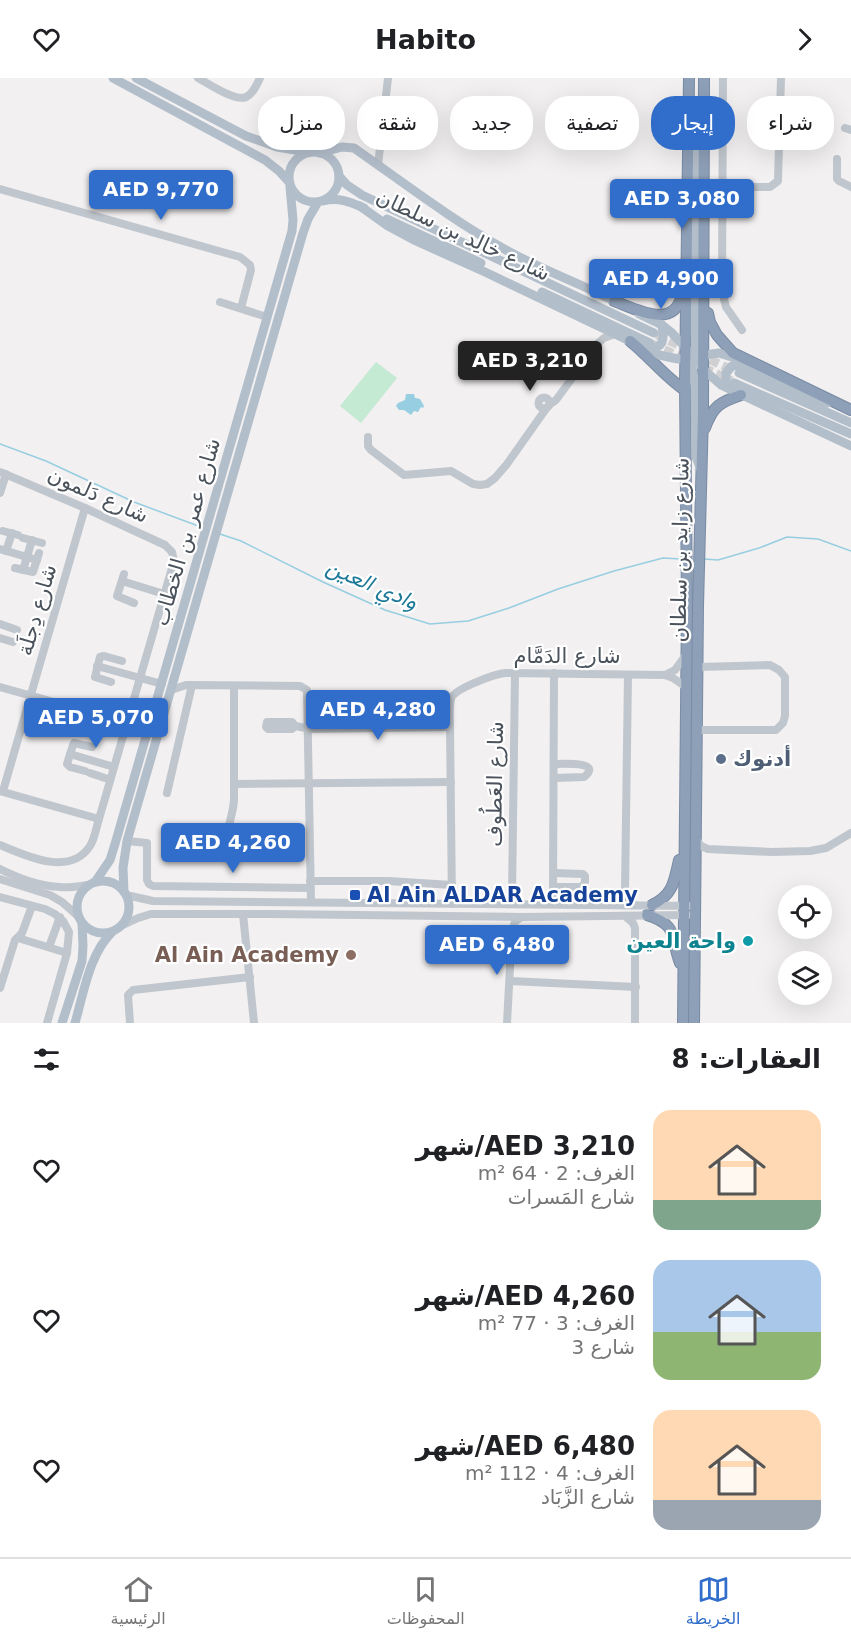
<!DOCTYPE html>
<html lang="ar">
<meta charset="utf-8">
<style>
body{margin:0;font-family:"DejaVu Sans",Vazirmatn,sans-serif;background:#f2f2f2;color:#202124;direction:rtl;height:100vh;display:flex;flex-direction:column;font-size:22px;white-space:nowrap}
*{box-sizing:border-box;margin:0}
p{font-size:20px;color:#757577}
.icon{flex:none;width:33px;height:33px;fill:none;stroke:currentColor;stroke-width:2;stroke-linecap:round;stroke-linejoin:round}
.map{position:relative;height:945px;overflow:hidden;direction:ltr}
.details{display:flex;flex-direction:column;background:#fff;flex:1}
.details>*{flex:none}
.banner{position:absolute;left:18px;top:18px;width:816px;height:54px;direction:rtl;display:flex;gap:12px}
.tools{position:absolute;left:778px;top:807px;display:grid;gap:12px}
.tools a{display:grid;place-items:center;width:54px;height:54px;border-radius:50%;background:#fff;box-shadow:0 6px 24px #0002;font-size:30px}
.price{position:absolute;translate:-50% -51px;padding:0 14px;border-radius:6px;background:#316dcb;color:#fff;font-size:20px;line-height:39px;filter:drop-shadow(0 2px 3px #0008)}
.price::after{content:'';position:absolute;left:50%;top:36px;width:18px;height:14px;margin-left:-9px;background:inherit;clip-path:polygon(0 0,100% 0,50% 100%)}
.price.active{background:#222;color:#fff}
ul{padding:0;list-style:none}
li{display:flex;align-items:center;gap:18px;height:150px;padding:0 30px}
li span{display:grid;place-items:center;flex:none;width:168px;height:120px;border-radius:18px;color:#555}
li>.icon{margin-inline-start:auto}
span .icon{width:72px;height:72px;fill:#fffc;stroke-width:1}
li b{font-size:26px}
h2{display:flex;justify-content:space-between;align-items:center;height:72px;padding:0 30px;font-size:26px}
.tag{padding:0 21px;border-radius:24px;background:#fff;box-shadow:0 6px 24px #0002;font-size:21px;line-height:54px}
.tag.active{background:#316dcb;color:#fff}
header{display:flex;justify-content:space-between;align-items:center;height:78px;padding:0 30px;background:#fff;font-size:27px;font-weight:700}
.tabs{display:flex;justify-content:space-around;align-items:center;height:84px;border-top:2px solid #e0e0e0;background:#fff;font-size:16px;color:#757577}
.tabs a{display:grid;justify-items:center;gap:3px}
.tabs .active{color:#316dcb}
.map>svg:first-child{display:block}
.green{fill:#c4ead4}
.water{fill:#97cee1}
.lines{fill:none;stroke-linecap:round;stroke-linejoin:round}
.stream{stroke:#97cee1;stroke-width:1.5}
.major-tunnel{stroke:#d0d0d2;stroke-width:9;stroke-dasharray:9 4.5;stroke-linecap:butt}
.highway-casing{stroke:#798ba4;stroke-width:12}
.minor{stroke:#c0c6cd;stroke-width:8}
.major{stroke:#b3becb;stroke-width:9}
.highway{stroke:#8ea0b8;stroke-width:10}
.service-dot{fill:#5c6f8a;stroke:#fff;stroke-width:2}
.transit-dot{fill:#1a4fb4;stroke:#fff;stroke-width:2}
.culture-dot{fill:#0f9aa8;stroke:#fff;stroke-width:2}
.education-dot{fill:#8d6e63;stroke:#fff;stroke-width:2}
.labels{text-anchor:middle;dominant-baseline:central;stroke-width:4.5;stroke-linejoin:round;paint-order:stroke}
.street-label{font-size:21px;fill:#4a525b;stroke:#fff}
.service-label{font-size:21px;font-weight:bold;fill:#4e5e75;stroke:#fff;text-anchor:start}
.transit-label{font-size:21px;font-weight:bold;fill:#164399;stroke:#fff;text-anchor:start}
.culture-label{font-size:21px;font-weight:bold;fill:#0d838f;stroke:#fff;text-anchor:end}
.education-label{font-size:21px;font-weight:bold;fill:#785e54;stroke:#fff;text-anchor:end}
.water-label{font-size:22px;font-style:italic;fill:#1f7a99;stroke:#fff}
</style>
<header><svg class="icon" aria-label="forward" viewBox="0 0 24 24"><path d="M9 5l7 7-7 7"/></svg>Habito<svg class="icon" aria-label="heart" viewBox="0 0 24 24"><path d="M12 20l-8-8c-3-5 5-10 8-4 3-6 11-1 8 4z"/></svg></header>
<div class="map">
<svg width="851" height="945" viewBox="0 0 851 945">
<rect width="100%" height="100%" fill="#f2f0f0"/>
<polygon class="green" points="376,284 397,300 361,345 340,328"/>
<polygon class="water" points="406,316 414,316 415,320 420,321 424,328 423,330 421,329 418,334 414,333 411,337 404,332 399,332 396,328 398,325 405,322"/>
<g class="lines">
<g class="stream">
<polyline points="0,366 46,383 134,424 201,449"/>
<polyline points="220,456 241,463 323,504 385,532 430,546 468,543 509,530 558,511 614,493 663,480 681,481"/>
<polyline points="704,481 718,482 759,470 787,459 818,461 851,473"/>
</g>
<g class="major-tunnel">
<polyline points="657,257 685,270"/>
<polyline points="652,266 683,280"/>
<polyline points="698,276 734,293"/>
<polyline points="704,290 732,303"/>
</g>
<g class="highway-casing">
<g id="highway">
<path d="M614,223c24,9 61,30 69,-9"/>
<polyline points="708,235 710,244 717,257 733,275 851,332"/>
<path d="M630,263c20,16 35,36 56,50"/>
<path d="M705,350c8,-22 15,-26 36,-33"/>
<path d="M652,827c21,-10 22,-23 27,-45"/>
<path d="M647,837c32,10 23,22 33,48"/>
<polyline points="683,945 687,526 685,305 689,0"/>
<polyline points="694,945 698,528 703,335 704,0"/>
</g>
</g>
<g class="minor">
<path d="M198,0c11,6 37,24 48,19 7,-3 11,-13 14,-19"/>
<polyline points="723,0 722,213 726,229 742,252"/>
<polyline points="845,50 851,52"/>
<polyline points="837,81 837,101 839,103 851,109"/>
<polyline points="378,87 388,0"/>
<polyline points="721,109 770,109 778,103 781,0"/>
<polyline points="0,111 240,179 250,187 251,192 241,230"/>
<polyline points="220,224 267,239"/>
<circle cx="544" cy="325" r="5.5"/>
<polyline points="549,327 556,322 598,265 604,260 615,256"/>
<polyline points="368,359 368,368 371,372 404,397 451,393 473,406 480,407 487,406 495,400 507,386 548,328"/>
<path d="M0,394l85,36 80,37 7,7 2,9 -75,258c-3,9 -4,19 -9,27 -20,31 -64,10 -90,-1"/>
<polyline points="0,415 6,396"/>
<polyline points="3,453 18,457"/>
<polyline points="23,460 42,465"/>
<polyline points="0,471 37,482"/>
<polyline points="6,473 12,455"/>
<polyline points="15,490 33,494 39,475"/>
<polyline points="23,492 32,462"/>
<polyline points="124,496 117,518 134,525"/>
<polyline points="122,503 164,516"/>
<polyline points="0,546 17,552"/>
<polyline points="0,560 13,564"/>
<polyline points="97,588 162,606"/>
<polyline points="554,595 553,817 559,826"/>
<polyline points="628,597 625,813 628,820 635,827"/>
<polyline points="665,597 675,592 685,578"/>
<polyline points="111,604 95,599 100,579 104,578 122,583"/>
<polyline points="0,609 126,644"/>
<polyline points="171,612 186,607 300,608 307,612 311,824"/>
<polygon points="267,644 292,644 295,648 292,651 268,651 266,649"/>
<polyline points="295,648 311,651 450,649"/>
<polyline points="697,652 776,652 783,645 785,638 785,599 779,592 770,587 698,589"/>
<polyline points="70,676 114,689"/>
<path d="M554,686c7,0 50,-3 30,13l-30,1"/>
<polyline points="85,693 70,689 67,686 73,667 74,665 92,669"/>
<polyline points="90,695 105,700"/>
<polyline points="234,706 451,704"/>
<polyline points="0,713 99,741"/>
<polyline points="3,713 85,430"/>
<polyline points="167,715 192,607"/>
<polyline points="696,761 701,768 708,771 772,774 810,773 826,770 851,755"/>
<polyline points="127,763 147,765 147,802 149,806 153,808 310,810"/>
<path d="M228,766c-2,-18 5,-27 6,-44v-114"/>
<path d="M0,791c18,9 40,17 60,18 10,1 19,-1 29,-2"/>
<polyline points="0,801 50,817 62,824 79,839"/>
<polyline points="310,803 388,803 452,807"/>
<polyline points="553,809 581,809 583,808 585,804 585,798 583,796 554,795"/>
<polyline points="126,817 153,823 695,828"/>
<polyline points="0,819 45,831 55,836 63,843 69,854 67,875 47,945"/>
<path d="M452,826l-2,-177c0,-8 -1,-20 1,-28 2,-10 44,-25 54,-26l160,2 8,3 13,9"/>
<polyline points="508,826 512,818 515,595"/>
<polyline points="243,836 254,945"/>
<polyline points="625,838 633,845 635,850 635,945"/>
<polyline points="121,848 138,840 151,836 272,836 521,839 688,837"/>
<polyline points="18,860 67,875"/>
<polyline points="49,869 60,839"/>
<polyline points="510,903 636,909"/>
<polyline points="0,910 15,862 22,855 32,828"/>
<polyline points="130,945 128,917 133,912 250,899"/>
<polyline points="507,945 512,852 515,844 521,839"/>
</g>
<g class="major">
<polyline points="113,0 265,82 279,93 289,104"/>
<polyline points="136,0 246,58 277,69 307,74"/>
<polyline points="690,53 695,75 695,252 696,274 698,283 703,291 721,307 851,368"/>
<circle cx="314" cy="99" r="25"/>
<path d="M320,75l22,-6 12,1c50,35 98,72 152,102 36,20 76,34 112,53"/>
<polyline points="339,98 347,107 362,117 654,255"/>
<path d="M323,123c16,-4 27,1 41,7"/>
<polyline points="360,128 388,148 416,163 485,194 659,277 678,281 719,275 738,281"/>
<polyline points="387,141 481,185"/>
<polyline points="542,214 650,265"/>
<polyline points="639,236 662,247 672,255 686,270 690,277 695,307 696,379 701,392"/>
<path d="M647,272c18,-3 17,-9 15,-25"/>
<polyline points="739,295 851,345"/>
<polyline points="734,305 851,356"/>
<polyline points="732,312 726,305 726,295 732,288 739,287 808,318 828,325"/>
<circle cx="103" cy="829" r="26"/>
<polyline points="95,804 110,782 115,766 292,153 293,142 290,109"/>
<polyline points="124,814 123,790 127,763 303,155 308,141 318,124"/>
<polyline points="62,945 82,883 83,868 82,845"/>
<path d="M75,945c9,-31 14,-68 37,-91"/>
</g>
<use href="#highway" class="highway"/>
</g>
<circle class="service-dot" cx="721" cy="681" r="6"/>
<rect class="transit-dot" x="349" y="811" width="12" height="12" rx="3"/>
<circle class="culture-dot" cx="748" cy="863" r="6"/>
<circle class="education-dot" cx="351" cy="877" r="6"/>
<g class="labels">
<g class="street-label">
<text transform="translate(463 157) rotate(25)">شارع خالِد بن سلطان</text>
<text transform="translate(98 417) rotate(24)">شارع دَلمون</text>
<text transform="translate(187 454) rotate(-74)">شارع عمر بن الخطاب</text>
<text transform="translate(680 472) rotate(-89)">شارع زايد بن سلطان</text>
<text transform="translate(37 532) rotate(-74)">شارع دِجلَة</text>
<text x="567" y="578">شارع الدَمَّام</text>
<text transform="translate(495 706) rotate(-89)">شارع العَطُوف</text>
</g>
<g class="service-label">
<text x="733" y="681">أدنوك</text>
</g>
<g class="transit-label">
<text x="367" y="817">Al Ain ALDAR Academy</text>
</g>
<g class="culture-label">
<text x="736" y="863">واحة العين</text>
</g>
<g class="education-label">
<text x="339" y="877">Al Ain Academy</text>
</g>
<g class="water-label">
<text transform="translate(372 506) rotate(23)">وادي العين</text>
</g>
</g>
</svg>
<div class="tools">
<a><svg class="icon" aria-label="locate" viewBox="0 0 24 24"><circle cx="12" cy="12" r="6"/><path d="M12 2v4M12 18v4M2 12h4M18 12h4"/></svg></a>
<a><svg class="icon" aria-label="layers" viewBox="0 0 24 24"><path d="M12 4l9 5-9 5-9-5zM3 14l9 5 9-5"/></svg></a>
</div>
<b class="price" style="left:161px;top:143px">AED 9,770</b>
<b class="price" style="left:682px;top:152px">AED 3,080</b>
<b class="price" style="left:661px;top:232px">AED 4,900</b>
<b class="price active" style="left:530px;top:314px">AED 3,210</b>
<b class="price" style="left:378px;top:663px">AED 4,280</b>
<b class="price" style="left:96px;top:671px">AED 5,070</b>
<b class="price" style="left:233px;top:796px">AED 4,260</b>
<b class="price" style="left:497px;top:898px">AED 6,480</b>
<div class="banner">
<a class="tag">شراء</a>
<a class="tag active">إيجار</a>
<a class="tag">تصفية</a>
<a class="tag">جديد</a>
<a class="tag">شقة</a>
<a class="tag">منزل</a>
</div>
</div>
<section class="details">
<h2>العقارات: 8<svg class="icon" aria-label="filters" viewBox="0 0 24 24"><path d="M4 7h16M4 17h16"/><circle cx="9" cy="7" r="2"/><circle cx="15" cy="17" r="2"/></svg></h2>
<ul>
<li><span style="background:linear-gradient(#ffd9b3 75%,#7fa58c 0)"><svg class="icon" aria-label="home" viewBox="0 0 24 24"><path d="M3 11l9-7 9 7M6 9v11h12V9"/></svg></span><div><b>AED 3,210/شهر</b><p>الغرف: 2 · 64 m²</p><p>شارع المَسرات</p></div><svg class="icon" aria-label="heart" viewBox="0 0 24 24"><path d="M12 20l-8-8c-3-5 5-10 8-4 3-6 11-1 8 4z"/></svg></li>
<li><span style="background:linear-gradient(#a9c7e8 60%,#8fb573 0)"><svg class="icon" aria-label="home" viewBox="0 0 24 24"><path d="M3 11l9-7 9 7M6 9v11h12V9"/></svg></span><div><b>AED 4,260/شهر</b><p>الغرف: 3 · 77 m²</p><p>شارع 3</p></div><svg class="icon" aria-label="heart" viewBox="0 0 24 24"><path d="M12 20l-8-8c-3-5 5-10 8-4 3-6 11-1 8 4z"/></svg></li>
<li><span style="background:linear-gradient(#ffd9b3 75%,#9aa5b1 0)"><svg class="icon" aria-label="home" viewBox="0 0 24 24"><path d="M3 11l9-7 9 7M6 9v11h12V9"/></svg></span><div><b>AED 6,480/شهر</b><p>الغرف: 4 · 112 m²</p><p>شارع الزَّبَاد</p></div><svg class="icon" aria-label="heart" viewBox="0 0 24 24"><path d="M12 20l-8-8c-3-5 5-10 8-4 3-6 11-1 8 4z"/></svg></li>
</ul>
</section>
<nav class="tabs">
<a class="active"><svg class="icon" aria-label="map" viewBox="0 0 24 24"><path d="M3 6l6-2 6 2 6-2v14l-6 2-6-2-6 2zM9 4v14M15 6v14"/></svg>الخريطة</a>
<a><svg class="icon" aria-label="saved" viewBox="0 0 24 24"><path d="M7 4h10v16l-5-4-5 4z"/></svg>المحفوظات</a>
<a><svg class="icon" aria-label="home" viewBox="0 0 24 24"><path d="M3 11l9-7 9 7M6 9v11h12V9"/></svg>الرئيسية</a>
</nav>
